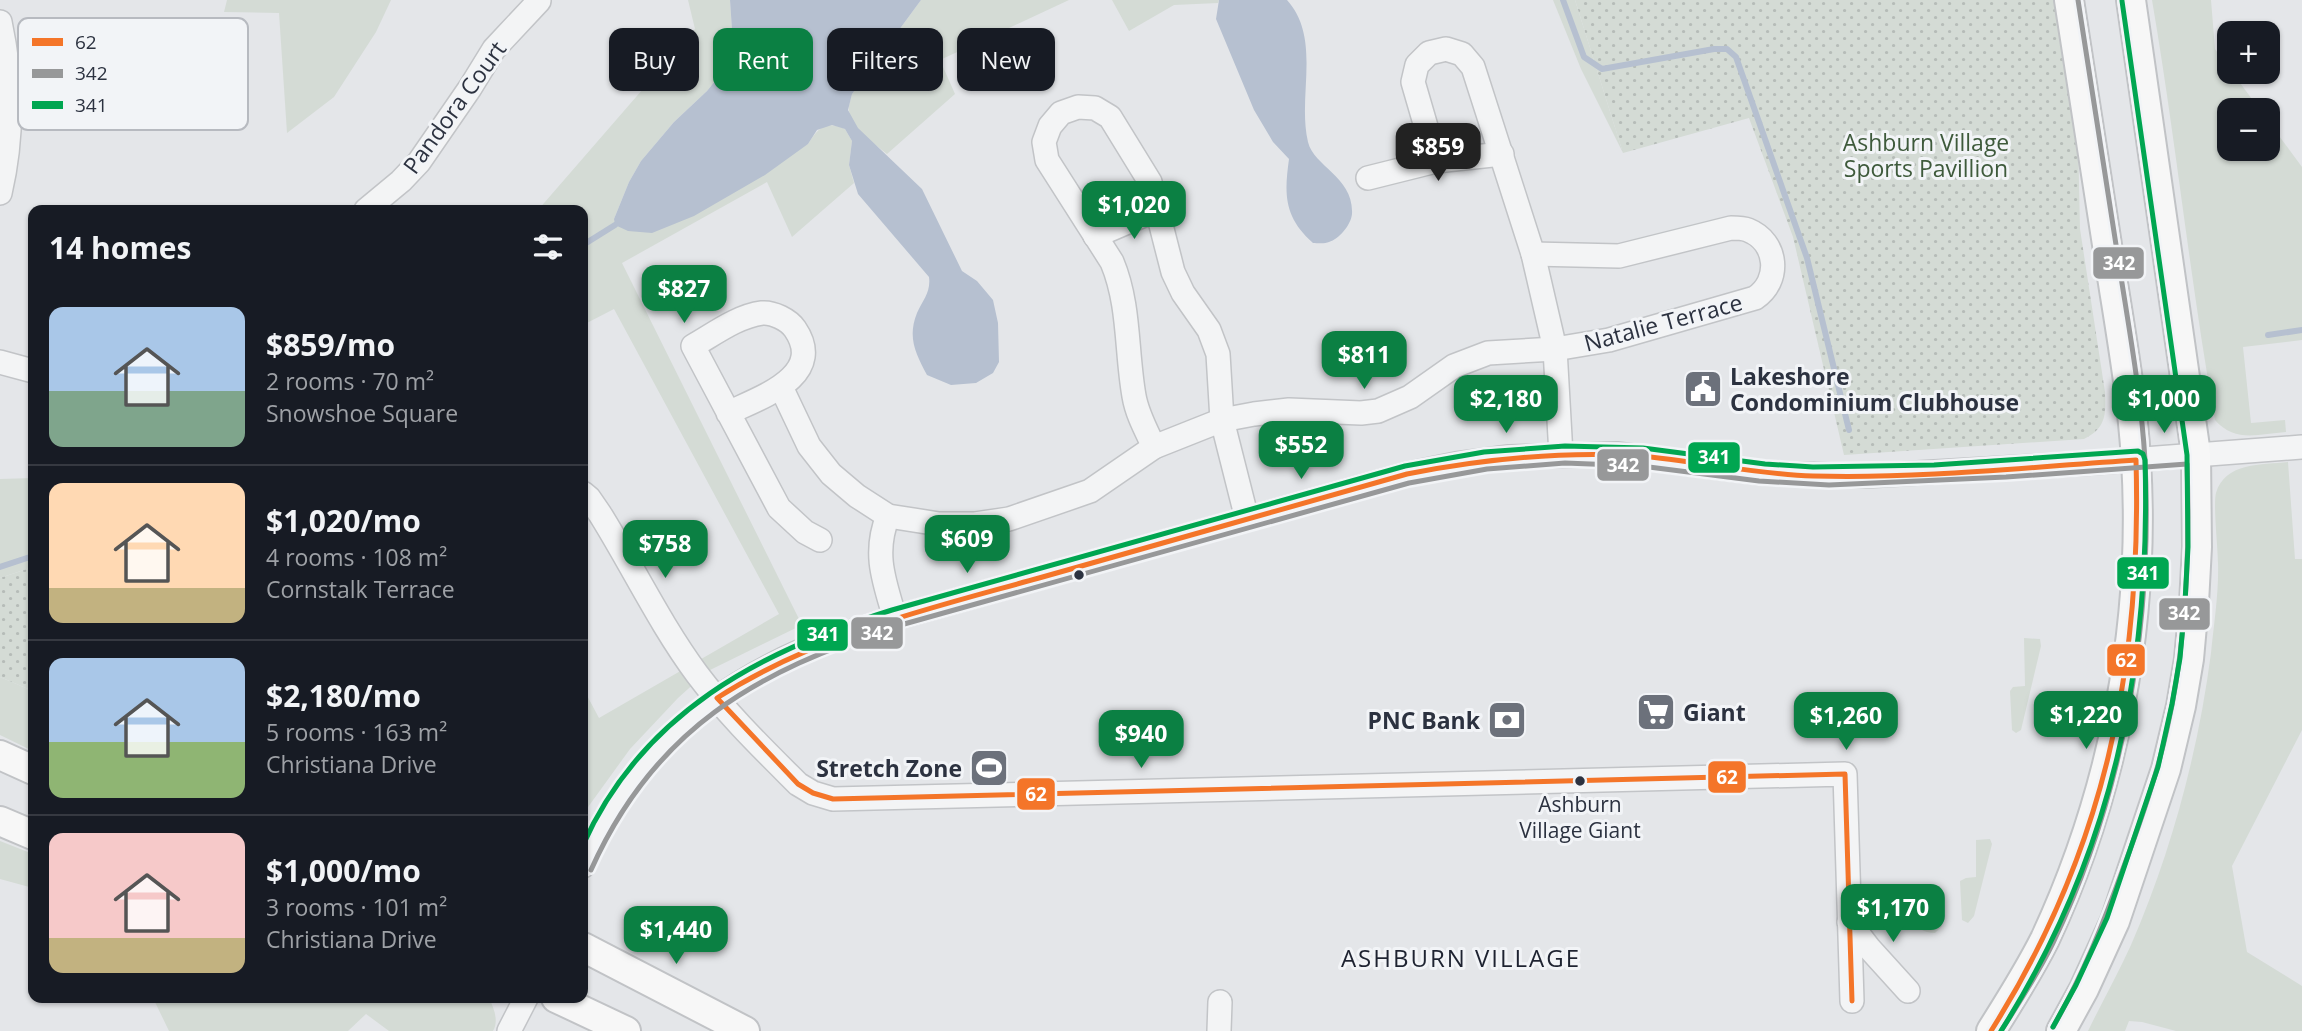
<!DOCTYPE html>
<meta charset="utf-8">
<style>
body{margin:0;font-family:"Open Sans",sans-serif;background:#242831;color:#f1f3f6;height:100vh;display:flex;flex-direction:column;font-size:26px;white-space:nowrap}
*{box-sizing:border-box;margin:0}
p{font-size:23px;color:#9ea1a6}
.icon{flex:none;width:38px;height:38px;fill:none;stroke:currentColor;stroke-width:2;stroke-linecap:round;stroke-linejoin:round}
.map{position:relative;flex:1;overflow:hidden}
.sheet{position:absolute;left:28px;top:205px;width:560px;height:798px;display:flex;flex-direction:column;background:#171b24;border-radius:14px;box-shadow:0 2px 5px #0004}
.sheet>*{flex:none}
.top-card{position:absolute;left:609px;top:28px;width:665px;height:63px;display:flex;gap:14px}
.controls{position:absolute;left:2217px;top:21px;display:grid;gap:14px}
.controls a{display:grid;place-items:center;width:63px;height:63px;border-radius:14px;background:#171b24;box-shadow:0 2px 5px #0004;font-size:35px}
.price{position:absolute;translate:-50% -60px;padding:0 16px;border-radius:14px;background:#0b8043;color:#fff;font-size:23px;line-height:46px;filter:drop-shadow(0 2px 4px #0008)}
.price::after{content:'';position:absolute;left:50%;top:42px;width:21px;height:16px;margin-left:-10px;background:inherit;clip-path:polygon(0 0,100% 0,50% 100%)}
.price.selected{background:#222;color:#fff}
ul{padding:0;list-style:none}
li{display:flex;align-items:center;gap:21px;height:175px;padding:0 21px}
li+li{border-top:2px solid #363941}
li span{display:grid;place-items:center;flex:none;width:196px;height:140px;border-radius:14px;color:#555}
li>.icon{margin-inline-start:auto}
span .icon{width:84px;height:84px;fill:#fffc;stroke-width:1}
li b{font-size:30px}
h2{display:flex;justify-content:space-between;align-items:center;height:84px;padding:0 21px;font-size:30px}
.chip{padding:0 24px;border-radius:14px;background:#171b24;box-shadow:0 2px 5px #0004;font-size:24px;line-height:63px}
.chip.selected{background:#0b8043;color:#fff}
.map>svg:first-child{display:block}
.grass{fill:#d4dbd5}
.park{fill:url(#park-dots)}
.water{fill:#b6c0d0}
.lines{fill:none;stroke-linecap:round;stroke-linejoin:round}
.stream{stroke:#b6c0d0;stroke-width:6}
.minor-casing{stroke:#c2c4c7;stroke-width:26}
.major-casing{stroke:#c1c3c6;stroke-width:32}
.minor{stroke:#f3f4f5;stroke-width:23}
.major{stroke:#f7f7f7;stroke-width:28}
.bus-1-casing{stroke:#f2f4f7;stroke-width:10}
.bus-2-casing{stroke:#f2f4f7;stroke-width:10}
.bus-3-casing{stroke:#f2f4f7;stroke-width:10}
.bus-1{stroke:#f47529;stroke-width:5}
.bus-2{stroke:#979899;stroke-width:5}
.bus-3{stroke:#00a651;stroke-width:5}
.bus-dot{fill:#2c3240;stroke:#f2f4f7;stroke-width:2.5}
.labels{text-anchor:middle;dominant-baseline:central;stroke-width:6;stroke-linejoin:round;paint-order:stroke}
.bus-label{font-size:21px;fill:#2c3240;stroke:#f2f4f7}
.street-label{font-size:23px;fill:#2c3240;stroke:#f2f4f7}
.park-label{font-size:23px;fill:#3e5a3b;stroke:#f2f4f7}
.poi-label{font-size:23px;font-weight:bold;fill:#2c3240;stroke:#f2f4f7;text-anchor:start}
.neighbourhood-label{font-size:24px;letter-spacing:2px;fill:#1e2331;stroke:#f2f4f7}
.key{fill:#f2f4f7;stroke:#b7bac0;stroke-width:2}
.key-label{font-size:19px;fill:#2c3240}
.line-badge{stroke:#f2f4f7;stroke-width:2.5}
.badge-label{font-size:19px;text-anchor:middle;font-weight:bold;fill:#fff}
</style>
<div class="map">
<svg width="2302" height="1031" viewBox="0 0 2302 1031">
<defs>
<pattern id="park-dots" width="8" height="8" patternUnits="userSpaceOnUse" patternTransform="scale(1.75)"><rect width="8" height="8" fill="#d4dbd5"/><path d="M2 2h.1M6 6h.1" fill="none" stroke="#b6bcb8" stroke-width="1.8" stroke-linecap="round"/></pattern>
</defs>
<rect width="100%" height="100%" fill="#e4e6e9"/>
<g class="grass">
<polygon points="227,0 391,0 376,32 334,97 287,133 279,13 224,12"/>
<path d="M688,0h42l2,30 -1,31 -24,30 -33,31 -33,39 -12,21 -15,37 194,-75c10,-16 18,-24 37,-15l7,12 -3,24 5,18 -62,54 -25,-55 -145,81 180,362 -94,46 -30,27 -48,51 -47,65v-126l16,30 180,-104 -165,-305 -31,16v-115h-45l157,-181z"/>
<path d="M921,0h148l-129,60 15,34 -68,60c-12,-10 -37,-26 -38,-43 -1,-5 2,-12 3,-17z"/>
<polygon points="1112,0 1219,0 1218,3 1174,5 1129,31"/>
<polygon points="1553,0 1575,0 1623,153 1581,69"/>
<path d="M2152,0h59l4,49 45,61h-30v39h38v-28l34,46v173l-59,7 8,76 34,-3 1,12c-28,2 -51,11 -71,-12 -25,-139 -39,-280 -63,-420z"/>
<path d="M2288,462l7,97h7v171l-70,136 15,86 55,34v45h-126l-34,-9 -13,-1 -4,10h-37c14,-29 30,-57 43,-86 40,-92 67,-192 80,-292 3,-30 8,-61 7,-90 0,-16 -5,-58 -2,-70 9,-31 46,-28 72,-31z"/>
<polygon points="33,478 33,567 0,578 0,479"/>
<polygon points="2024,638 2040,639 2041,646 2021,730 2016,733 2012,730 2010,691 2013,687 2025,686"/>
<polygon points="0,677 33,691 33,751 0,735"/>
<polygon points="1990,839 1992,844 1974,916 1968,923 1962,920 1960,881 1966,878 1976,877 1976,840"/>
<polygon points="0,841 33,854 33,888 0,879"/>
<path d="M1925,889l1,32h12l4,5 -7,7c-22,0 -29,-21 -26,-41l6,-3z"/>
<path d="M153,998h336c5,10 10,23 4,33h-104l-23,-17 -18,17h-179z"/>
</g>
<g class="park">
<path d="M1575,0h483l20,137 2,92 25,163c1,23 1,36 -21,47l-240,16 -51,-218 -44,-119 -126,35z"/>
<polygon points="33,567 33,691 0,677 0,578"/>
</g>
<g class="water">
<path d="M730,0h191l-69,94 -4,16 10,18 64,61 40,82 15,10 16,19 5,23 1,39 -6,11 -17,10 -25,2 -24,-10c-11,-21 -20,-37 -10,-62 6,-13 14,-21 12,-36l-71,-83 -9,-29 3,-24 -7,-12 -13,-4 -15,5 -9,14 -43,31 -71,41 -42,17 -24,-2 -13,-6 -1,-6 15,-37 12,-21 33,-39 33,-31 24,-30 1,-31z"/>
<path d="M1219,0h68c35,39 10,96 21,142 6,25 46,35 44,72 -1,11 -13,25 -23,28 -4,2 -12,1 -16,1 -29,-26 -29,-48 -24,-84l-16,-17 -19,-32 -38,-91z"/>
</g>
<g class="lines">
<g class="stream">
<polyline points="1563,0 1584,57 1602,69 1714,49 1727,49 1736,57 1807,258 1849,430"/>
<polyline points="583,245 615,225"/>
<polyline points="2268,335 2302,330"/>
<polyline points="0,567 33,556"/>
</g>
<g class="minor-casing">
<g id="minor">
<path d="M0,22c12,56 13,116 0,171"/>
<polyline points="8,74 160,53"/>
<polyline points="1436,161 1413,82 1417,65 1429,53 1446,49 1462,54 1473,67 1533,254 1555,349 1561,455"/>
<polyline points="1368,178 1436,161 1502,154"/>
<polyline points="366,210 401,181 419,162 470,88 494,49 539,1"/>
<polyline points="1095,236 1158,209"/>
<polyline points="0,362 33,371"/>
<path d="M781,387l28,59 22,28 26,22 31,20 51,8h36l34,-5 81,-28 64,-44 68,-27 32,-6 35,-4 72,3 17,-2 32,-14 44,-31 34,-13 67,-4 54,-9 146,-42c26,-17 23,-56 -7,-68 -5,-2 -12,-2 -17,-2l-112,28 -86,-2"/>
<path d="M728,413c31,-15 99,-37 67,-84 -6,-9 -22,-17 -33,-16 -24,3 -48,21 -69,33l86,162 26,24 15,8"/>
<path d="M1154,447c-8,-17 -17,-33 -20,-51 -8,-45 -4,-91 -22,-134l-65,-102 -3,-18 6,-16 11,-13 17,-6 17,1 15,9 40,65 23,90 10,21 26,37 9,24 4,66 25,99"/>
<path d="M583,493l6,5 11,16c33,53 60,110 97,160 30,40 66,75 101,110l15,9 20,6 1012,-25 7,227"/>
<path d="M888,516c-15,37 -4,65 7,102"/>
<path d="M583,866c34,-88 104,-157 187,-200 39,-21 83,-35 125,-48l512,-144 49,-10 53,-7 108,-3 145,19 103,3 226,-13 211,-16"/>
<polyline points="1849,922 1869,948 1908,991"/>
<polyline points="509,1031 526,998"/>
<polyline points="1219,1031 1220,1002"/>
</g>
</g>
<g class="major-casing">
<g id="major">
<polyline points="0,755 33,770"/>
<polyline points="0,821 33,835"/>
<polyline points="583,947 745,1031"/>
<polyline points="556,998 626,1031"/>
<path d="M1991,1031c19,-30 38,-60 54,-92 69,-148 101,-316 91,-479 -4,-66 -16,-131 -26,-196 -14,-88 -27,-176 -41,-264"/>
<polyline points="2061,1031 2084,989 2115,921 2166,769 2181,706 2189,659 2194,603 2197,547 2196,454 2131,0"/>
</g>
</g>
<use href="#minor" class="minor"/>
<use href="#major" class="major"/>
<g class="bus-1-casing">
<path id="bus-1" d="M1852,1001l-7,-227 -1012,25 -20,-6 -15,-9 -81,-86c98,-63 211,-89 322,-120 123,-35 245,-69 368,-104 77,-15 154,-23 232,-18 58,5 115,18 174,20 108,3 216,-9 323,-16 6,210 -32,392 -145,571"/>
</g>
<g class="bus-2-casing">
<g id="bus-2">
<path d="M591,870c63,-141 165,-199 306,-244l512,-143 78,-14 78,-6 76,3 118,15 70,4 177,-8 181,-13c3,88 0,178 -20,265 -10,47 -26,92 -43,137 -20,56 -41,109 -71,161"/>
<path d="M2001,1031c18,-28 37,-57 52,-88 71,-149 100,-318 92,-483 -4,-66 -16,-131 -26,-196 -14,-88 -27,-176 -41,-264"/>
</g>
</g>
<g class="bus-3-casing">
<g id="bus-3">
<path d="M583,845c59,-132 177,-194 309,-235l513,-144 79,-14 81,-6 78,2 122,16 48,3 121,-2 204,-14 5,3 2,6c6,207 -32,394 -144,571"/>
<polyline points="2053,1027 2076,985 2107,918 2158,767 2172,704 2180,658 2185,602 2188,547 2187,455 2122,1"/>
</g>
</g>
<use href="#bus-1" class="bus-1"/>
<use href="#bus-2" class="bus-2"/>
<use href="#bus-3" class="bus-3"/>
</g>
<defs>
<g id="civic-square" transform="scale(2.0125)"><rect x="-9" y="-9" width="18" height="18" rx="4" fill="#6c717b" stroke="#f2f4f7"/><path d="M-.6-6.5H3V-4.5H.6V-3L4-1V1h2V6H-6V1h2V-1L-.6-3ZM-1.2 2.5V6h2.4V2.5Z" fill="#fff"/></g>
<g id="supermarket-square" transform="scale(2.0125)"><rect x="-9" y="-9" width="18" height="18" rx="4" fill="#6c717b" stroke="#f2f4f7"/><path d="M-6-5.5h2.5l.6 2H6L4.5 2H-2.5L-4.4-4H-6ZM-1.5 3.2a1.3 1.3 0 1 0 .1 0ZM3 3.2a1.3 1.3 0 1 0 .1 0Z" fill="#fff"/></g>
<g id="bank-square" transform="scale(2.0125)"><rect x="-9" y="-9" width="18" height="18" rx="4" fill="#6c717b" stroke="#f2f4f7"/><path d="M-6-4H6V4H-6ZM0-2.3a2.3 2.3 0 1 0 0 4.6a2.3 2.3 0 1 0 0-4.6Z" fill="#fff"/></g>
<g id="stadium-square" transform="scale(2.0125)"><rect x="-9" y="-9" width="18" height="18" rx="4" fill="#6c717b" stroke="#f2f4f7"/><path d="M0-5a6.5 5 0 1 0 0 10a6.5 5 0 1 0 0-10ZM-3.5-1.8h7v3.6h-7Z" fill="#fff"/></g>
</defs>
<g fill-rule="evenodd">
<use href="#civic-square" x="1703" y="389"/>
<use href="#supermarket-square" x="1656" y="712"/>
<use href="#bank-square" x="1507" y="720"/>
<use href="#stadium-square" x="989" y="768"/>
</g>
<g class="bus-dot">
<circle cx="1079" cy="575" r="6"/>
<circle cx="1580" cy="781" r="6"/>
</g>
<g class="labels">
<g class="bus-label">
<text x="1580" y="804">Ashburn<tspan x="1580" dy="26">Village Giant</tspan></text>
</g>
<g class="street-label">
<text transform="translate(454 107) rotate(-54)">Pandora Court</text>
<text transform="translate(1663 322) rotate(-15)">Natalie Terrace</text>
</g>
<g class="park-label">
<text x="1926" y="142">Ashburn Village<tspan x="1926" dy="26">Sports Pavillion</tspan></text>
</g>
<g class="poi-label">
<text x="1730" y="376">Lakeshore<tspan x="1730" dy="26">Condominium Clubhouse</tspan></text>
<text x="1683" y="712">Giant</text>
<text x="1480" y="720" text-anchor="end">PNC Bank</text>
<text x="962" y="768" text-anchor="end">Stretch Zone</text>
</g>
<g class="neighbourhood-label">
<text x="1461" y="957">ASHBURN VILLAGE</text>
</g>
</g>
<rect x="18" y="18" width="230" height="112" rx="10" class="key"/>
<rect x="32" y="38" width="31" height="8" fill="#f47529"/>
<rect x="32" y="69" width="31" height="9" fill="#979899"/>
<rect x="32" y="101" width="31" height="8" fill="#00a651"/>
<g class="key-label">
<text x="75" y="49">62</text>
<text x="75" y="80">342</text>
<text x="75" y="112">341</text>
</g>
<g class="line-badge">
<rect x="2092" y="246" width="53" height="34" rx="7" fill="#979899"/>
<rect x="1687" y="441" width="54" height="33" rx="7" fill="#00a651"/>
<rect x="1596" y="448" width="54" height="34" rx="7" fill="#979899"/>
<rect x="2116" y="556" width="54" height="34" rx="7" fill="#00a651"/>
<rect x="2158" y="597" width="53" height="34" rx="7" fill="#979899"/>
<rect x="850" y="616" width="54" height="34" rx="7" fill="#979899"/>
<rect x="796" y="618" width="53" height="34" rx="7" fill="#00a651"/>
<rect x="2106" y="643" width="40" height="34" rx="7" fill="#f47529"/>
<rect x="1707" y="760" width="40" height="34" rx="7" fill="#f47529"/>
<rect x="1016" y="777" width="40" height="34" rx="7" fill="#f47529"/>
</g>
<g class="badge-label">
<text x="2119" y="270">342</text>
<text x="1714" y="464">341</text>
<text x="1623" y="472">342</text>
<text x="2143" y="580">341</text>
<text x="2184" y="620">342</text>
<text x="877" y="640">342</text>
<text x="823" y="641">341</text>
<text x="2126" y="667">62</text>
<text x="1727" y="784">62</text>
<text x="1036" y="801">62</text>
</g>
</svg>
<div class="controls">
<a>+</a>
<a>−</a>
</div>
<b class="price selected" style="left:1438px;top:183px">$859</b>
<b class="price" style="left:1134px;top:241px">$1,020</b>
<b class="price" style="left:684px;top:325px">$827</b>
<b class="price" style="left:1364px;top:391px">$811</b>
<b class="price" style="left:1506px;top:435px">$2,180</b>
<b class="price" style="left:2164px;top:435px">$1,000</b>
<b class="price" style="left:1301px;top:481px">$552</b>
<b class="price" style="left:967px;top:575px">$609</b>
<b class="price" style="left:665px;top:580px">$758</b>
<b class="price" style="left:2086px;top:751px">$1,220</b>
<b class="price" style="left:1846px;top:752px">$1,260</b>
<b class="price" style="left:1141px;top:770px">$940</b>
<b class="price" style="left:1893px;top:944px">$1,170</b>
<b class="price" style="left:676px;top:966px">$1,440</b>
<div class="top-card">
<a class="chip">Buy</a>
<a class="chip selected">Rent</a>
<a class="chip">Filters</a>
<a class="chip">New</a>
</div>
<section class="sheet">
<h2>14 homes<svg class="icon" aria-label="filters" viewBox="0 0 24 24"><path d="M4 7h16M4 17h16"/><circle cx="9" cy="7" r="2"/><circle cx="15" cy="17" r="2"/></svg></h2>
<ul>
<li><span style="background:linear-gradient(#a9c7e8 60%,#7fa58c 0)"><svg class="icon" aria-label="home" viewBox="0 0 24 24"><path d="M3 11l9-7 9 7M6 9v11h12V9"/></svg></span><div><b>$859/mo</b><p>2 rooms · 70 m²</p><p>Snowshoe Square</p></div></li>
<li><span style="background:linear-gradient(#ffd9b3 75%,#c2b280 0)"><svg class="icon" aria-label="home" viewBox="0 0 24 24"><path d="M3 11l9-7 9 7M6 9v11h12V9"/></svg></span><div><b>$1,020/mo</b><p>4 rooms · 108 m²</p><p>Cornstalk Terrace</p></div></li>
<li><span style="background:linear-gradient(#a9c7e8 60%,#8fb573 0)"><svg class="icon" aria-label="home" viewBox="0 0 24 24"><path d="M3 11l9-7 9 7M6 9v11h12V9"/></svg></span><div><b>$2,180/mo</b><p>5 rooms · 163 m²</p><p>Christiana Drive</p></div></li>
<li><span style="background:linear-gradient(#f6c9c9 75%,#c2b280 0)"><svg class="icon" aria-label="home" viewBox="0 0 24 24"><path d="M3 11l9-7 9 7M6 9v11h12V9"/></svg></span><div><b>$1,000/mo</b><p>3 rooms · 101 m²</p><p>Christiana Drive</p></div></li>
</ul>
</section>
</div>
